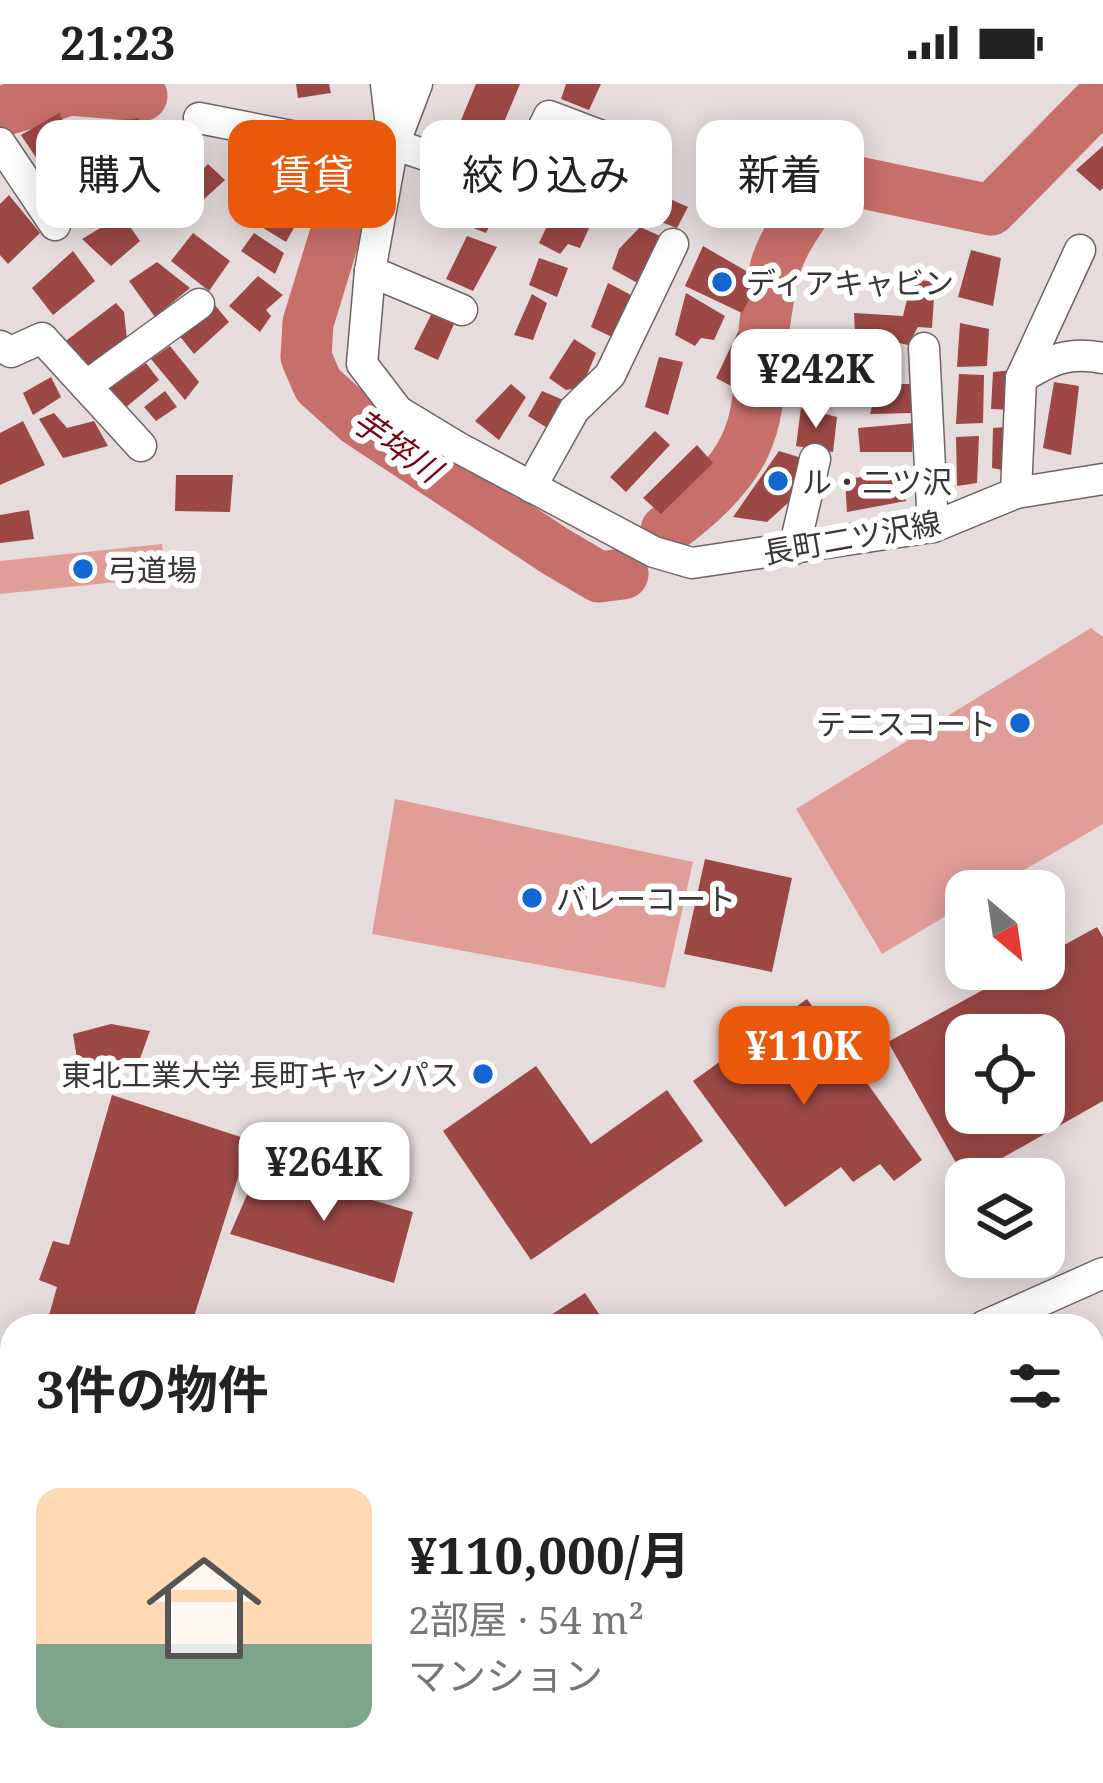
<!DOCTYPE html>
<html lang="ja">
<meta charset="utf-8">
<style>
body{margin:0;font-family:"Noto Serif","Noto Sans JP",serif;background:#f2f2f2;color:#222;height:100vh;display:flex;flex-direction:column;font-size:45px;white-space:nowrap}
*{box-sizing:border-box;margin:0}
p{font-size:39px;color:#767676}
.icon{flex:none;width:66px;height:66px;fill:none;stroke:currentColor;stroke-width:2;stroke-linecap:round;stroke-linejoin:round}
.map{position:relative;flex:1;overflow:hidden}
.panel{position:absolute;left:0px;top:1230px;width:1104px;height:471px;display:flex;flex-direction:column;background:#fff;border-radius:36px 36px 0 0;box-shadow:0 6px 30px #0003}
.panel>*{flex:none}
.hud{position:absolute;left:36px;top:36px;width:1032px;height:108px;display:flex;gap:24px}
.needle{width:78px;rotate:151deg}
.controls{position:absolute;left:945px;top:786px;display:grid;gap:24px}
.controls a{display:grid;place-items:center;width:120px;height:120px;border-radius:24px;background:#fff;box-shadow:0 6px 30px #0003;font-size:60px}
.price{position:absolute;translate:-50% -102px;padding:0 27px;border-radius:24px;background:#fff;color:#222;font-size:39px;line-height:78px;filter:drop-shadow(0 3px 6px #0008)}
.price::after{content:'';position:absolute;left:50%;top:72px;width:36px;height:27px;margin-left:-18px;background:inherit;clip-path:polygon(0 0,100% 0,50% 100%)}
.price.current{background:#ea580c;color:#fff}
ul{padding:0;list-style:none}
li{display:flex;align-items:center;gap:36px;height:300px;padding:0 36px}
li span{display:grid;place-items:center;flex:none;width:336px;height:240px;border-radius:24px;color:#555}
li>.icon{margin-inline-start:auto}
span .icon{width:144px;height:144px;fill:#fffc;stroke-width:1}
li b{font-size:51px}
h2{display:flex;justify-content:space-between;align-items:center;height:144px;padding:0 36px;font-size:51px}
.tag{padding:0 42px;border-radius:24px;background:#fff;box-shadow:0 6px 30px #0003;font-size:42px;line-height:108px}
.tag.current{background:#ea580c;color:#fff}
.status{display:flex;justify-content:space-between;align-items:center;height:84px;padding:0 60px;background:#fff;direction:ltr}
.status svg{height:33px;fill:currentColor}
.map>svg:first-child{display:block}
.green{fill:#e19e99}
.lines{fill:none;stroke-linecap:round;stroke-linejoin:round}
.river{stroke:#c76f6a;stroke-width:51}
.building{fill:#9c4845;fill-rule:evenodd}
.minor-casing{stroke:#6d6564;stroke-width:33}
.minor{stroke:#fff;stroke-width:30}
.poi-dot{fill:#1466d0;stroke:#fff;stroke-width:4.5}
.labels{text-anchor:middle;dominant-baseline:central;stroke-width:12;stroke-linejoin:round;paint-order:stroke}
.poi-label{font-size:30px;fill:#3a3636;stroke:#fff;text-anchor:start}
.street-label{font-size:30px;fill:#3a3636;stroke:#fff}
.water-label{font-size:33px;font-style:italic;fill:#770413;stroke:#fff}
</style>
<div class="status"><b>21:23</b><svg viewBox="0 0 49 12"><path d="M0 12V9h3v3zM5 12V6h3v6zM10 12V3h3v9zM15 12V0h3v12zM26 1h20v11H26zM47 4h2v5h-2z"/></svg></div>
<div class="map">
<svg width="1103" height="1699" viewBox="0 0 1103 1699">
<rect width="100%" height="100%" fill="#e6dcdc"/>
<g class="green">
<polygon points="162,460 166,493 0,510 0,477"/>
<polygon points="1091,544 1103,553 1103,740 988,807 966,807 966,820 882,870 796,725"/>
<polygon points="395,715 693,778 665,904 372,850"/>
<polygon points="1103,1333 1103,1699 421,1699 447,1689 1092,1689 1092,1338"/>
</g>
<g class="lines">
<g class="river">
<polyline points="0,28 70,6 142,12"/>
<polyline points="338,141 308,239 306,273 318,301 358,337 555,467 599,493 623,490"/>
<path d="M666,446c126,-91 77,-137 109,-261 6,-26 27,-51 40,-74l38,-14 138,29 112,-114"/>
</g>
</g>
<g class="building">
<polygon points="296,0 329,0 331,9 298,14"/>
<polygon points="476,0 520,0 489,74 452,58"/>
<polygon points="566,0 601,0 589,26 561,15"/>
<polygon points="59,29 71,52 37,75 21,51"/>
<polygon points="138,34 147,44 162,42 175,57 111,97 83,49 94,40"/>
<polygon points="1103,62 1103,104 1100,107 1076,86"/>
<polygon points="578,76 614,89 580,164 568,160 560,170 539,159"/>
<polygon points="84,78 99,96 59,132 39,104"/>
<polygon points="208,80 225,96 192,126 178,110"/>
<polygon points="438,82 506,107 486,149 422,124"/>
<polygon points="643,103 688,123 677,144 634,128"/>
<polygon points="266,107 300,133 286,158 260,142 263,133 254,123"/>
<polygon points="9,111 40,149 8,180 0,171 0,120"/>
<polygon points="122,131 140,157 111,182 82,155"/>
<polygon points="640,143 667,155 643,202 612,185 619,165"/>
<polygon points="193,149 230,177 209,207 171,177"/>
<polygon points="254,149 284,169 275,190 241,167"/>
<polygon points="467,152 497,163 473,207 446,195"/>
<polygon points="703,162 760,195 742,229 685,202"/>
<polygon points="971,166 1001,174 993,222 958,213"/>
<polygon points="73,167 95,197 53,231 32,204"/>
<polygon points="539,174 568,184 557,213 529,201"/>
<polygon points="157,178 190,204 155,233 129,197"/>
<polygon points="258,192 283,211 266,226 271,232 260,248 229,222"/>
<polygon points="912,195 935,198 932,244 918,243 908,261 855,249 854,229 903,232"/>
<polygon points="608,199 635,213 614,254 591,243"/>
<polygon points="686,209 725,232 714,256 701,254 695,262 675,251"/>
<polygon points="532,210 547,219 533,256 514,251"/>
<polygon points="116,219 124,228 127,256 84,285 63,259"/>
<polygon points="214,220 229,238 194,270 178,250"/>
<polygon points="436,221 458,231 438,276 414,265"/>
<polygon points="960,239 989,245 987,282 957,283"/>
<polygon points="738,248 755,259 737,305 716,294"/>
<polygon points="574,255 596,269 582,303 566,306 549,294"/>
<polygon points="170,262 199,298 185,316 151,275"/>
<polygon points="837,266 865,273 849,323 822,314"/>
<polygon points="659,273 683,278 668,331 645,323"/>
<polygon points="146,279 159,296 120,328 104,308"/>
<polygon points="1014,286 1013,326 991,325 993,288"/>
<polygon points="959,290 984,291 983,339 956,340"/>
<polygon points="51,293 61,313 33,331 23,309"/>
<polygon points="1054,298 1079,302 1071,371 1043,364"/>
<polygon points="511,300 526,313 499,356 475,337"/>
<polygon points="878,300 914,300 913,329 870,330"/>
<polygon points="165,307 177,323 156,337 144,323"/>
<polygon points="542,307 568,318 554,348 528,332"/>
<polygon points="801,324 837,333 833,368 796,362"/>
<polygon points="54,329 67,344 94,337 108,362 63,374 39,335"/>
<polygon points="23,337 45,381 0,401 0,349"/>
<polygon points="914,339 912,368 860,368 858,344"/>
<polygon points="1016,342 1012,388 992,384 993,344"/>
<polygon points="655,347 670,361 626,408 610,393"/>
<polygon points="979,352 977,399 957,402 956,353"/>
<polygon points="697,361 713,379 661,430 643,414"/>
<polygon points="779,367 805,375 789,418 767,438 733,433"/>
<polygon points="905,388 906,417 847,428 845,395"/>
<polygon points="176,391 233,391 230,428 175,427"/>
<polygon points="29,426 34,455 0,459 0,431"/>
<polygon points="705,775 792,794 772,888 684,870"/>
<path d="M1097,843l6,10v164l-138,78 -77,-137 133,-73h23v-13zM966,951h78v78h-78z"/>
<polygon points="807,915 922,1076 894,1097 880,1080 853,1098 841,1083 785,1123 693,997"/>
<polygon points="111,940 150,947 138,980 107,975 80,992 73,950"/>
<polygon points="536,982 591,1060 667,1006 703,1057 531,1176 443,1047"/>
<polygon points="112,1011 250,1056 191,1242 46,1242 57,1203 39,1196 53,1157 69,1161"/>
<polygon points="259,1083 413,1128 394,1199 230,1150"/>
<polygon points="585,1209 607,1242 534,1242"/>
</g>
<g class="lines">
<g class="minor-casing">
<g id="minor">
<polyline points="386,0 393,60 370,187 362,280 398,327 459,364 654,468 692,479 933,443 1016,409 1103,395"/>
<polyline points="199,34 312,56 393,60 515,101 549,32 615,57"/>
<polyline points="396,55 417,0"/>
<polyline points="0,59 55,141"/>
<polyline points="370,187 462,226"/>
<polyline points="0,262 11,268 42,254 141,362"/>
<polyline points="924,264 933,443"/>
<path d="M1021,294c29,-18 47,-27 82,-20"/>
<polyline points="86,302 199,220"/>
<polyline points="531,403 574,326 610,291 673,160"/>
<polyline points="1016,409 1021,294 1080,166"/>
<polyline points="794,465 815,375"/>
<polyline points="984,1242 1103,1189"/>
<polyline points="337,1699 362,1689"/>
</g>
</g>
<use href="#minor" class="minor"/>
</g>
<g class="poi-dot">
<circle cx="722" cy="198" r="12"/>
<circle cx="778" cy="397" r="12"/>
<circle cx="83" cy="485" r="12"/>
<circle cx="1020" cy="639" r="12"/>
<circle cx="532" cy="814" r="12"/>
<circle cx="483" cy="990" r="12"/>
</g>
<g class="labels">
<g class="poi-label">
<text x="746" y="198">ディアキャビン</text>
<text x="802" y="397">ル・二ツ沢</text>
<text x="107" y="485">弓道場</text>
<text x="996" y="639" text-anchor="end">テニスコート</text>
<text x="556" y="814">バレーコート</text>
<text x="459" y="990" text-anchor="end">東北工業大学 長町キャンパス</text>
</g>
<g class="street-label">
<text transform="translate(852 453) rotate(-10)">長町二ツ沢線</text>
</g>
<g class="water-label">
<text transform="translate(397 361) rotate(35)">芋埣川</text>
</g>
</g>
</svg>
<div class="controls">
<a><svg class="needle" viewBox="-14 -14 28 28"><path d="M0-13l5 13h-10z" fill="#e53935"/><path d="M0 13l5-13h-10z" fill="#767676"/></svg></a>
<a><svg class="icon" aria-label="locate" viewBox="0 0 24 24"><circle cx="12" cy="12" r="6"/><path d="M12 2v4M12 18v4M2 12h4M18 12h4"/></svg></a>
<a><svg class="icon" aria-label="layers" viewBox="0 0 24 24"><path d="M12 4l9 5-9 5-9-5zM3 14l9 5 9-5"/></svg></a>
</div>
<b class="price" style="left:816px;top:347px">¥242K</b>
<b class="price current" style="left:804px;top:1024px">¥110K</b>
<b class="price" style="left:324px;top:1140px">¥264K</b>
<div class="hud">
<a class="tag">購入</a>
<a class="tag current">賃貸</a>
<a class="tag">絞り込み</a>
<a class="tag">新着</a>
</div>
<section class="panel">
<h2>3件の物件<svg class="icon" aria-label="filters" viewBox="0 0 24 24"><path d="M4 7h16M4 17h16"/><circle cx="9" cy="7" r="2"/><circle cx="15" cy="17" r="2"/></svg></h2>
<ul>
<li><span style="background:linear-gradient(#ffd9b3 65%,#7fa58c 0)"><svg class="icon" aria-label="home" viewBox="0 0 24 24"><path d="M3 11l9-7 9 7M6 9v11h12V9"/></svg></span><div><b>¥110,000/月</b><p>2部屋 · 54 m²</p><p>マンション</p></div></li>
</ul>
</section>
</div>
